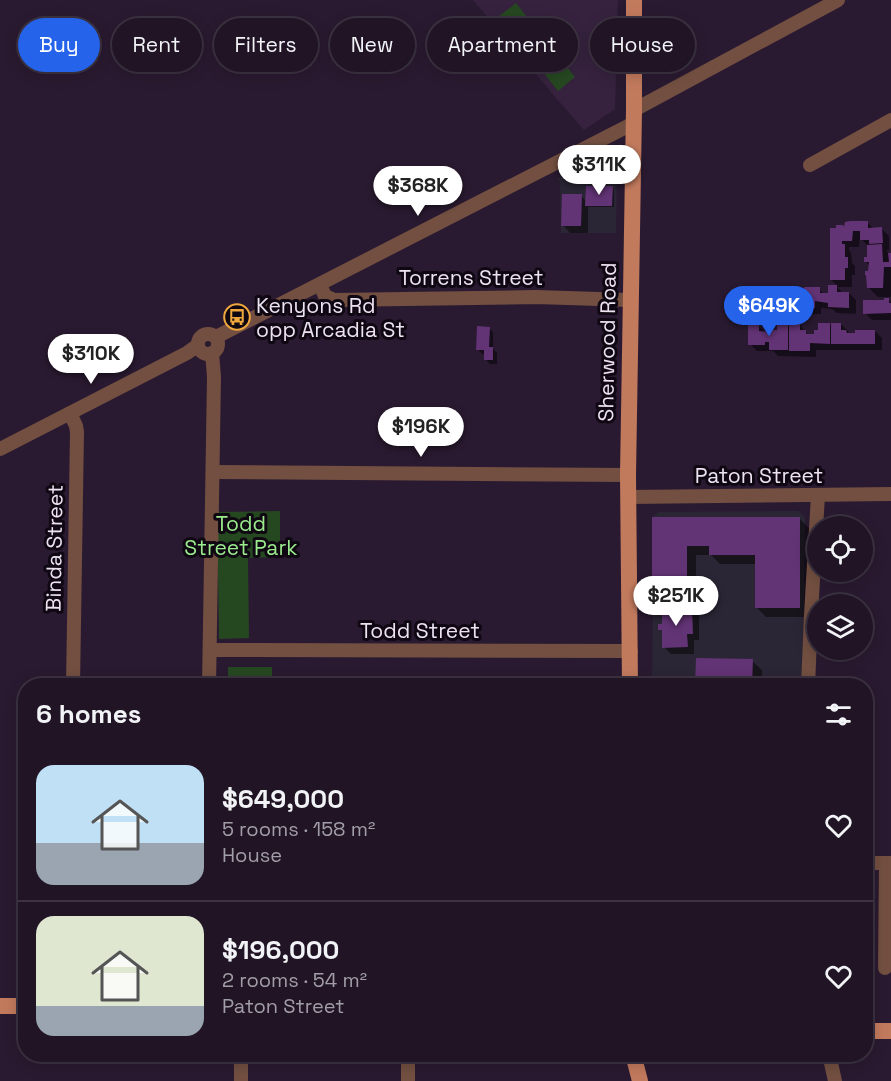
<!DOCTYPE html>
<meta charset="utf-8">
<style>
body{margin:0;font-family:"Space Grotesk",sans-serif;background:#281d2d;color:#f1f3f6;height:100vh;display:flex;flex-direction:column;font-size:22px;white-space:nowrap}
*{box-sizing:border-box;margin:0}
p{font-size:20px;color:#a29ea7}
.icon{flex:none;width:33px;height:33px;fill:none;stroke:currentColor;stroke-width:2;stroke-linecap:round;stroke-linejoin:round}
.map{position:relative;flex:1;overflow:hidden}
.drawer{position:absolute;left:18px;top:678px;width:855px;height:384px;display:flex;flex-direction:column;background:#201425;border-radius:24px;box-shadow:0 3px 15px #0003,0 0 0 2px #3d3342}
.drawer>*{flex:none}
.guide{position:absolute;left:18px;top:18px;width:855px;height:54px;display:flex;gap:12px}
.controls{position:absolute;left:807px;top:516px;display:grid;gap:12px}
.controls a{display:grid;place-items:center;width:66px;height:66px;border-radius:50%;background:#201425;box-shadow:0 3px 15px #0003,0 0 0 2px #3d3342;font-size:30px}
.price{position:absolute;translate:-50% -51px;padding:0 14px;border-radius:21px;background:#fff;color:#222;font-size:20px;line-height:39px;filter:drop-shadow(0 2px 3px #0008)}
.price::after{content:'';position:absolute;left:50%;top:36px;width:18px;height:14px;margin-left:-9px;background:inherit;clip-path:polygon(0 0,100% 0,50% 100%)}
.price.current{background:#2563eb;color:#fff}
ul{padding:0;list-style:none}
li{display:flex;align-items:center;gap:18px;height:150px;padding:0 18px}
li+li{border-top:2px solid #3d3342}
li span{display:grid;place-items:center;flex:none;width:168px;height:120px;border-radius:18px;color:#555}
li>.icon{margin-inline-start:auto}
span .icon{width:72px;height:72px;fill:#fffc;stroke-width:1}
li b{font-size:26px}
h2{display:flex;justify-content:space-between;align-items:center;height:72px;padding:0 18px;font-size:26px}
.tag{padding:0 21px;border-radius:27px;background:#201425;box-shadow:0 3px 15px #0003,0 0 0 2px #3d3342;font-size:21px;line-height:54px}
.tag.current{background:#2563eb;color:#fff}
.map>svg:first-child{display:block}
.commercial{fill:#2b2636}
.built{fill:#36223e}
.green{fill:#264821}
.shadow{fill:#0007}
.building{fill:#623375}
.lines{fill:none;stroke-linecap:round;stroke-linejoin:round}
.minor{stroke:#724f41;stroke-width:14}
.major{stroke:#c27a5d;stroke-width:16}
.labels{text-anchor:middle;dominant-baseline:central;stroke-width:6;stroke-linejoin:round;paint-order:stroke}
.street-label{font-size:21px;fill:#ede2f2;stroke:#0f0812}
.poi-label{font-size:21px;fill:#ede2f2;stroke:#0f0812;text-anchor:start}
.park-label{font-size:21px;fill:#9beb8e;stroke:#0f0812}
</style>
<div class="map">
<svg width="891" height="1081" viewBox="0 0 891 1081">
<rect width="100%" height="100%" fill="#2a1a31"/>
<g class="commercial">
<polygon points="607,154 617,159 616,233 561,233 560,183 558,178"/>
<polygon points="798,511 805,517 803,685 652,686 654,515 659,512"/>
</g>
<polygon class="built" points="473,0 618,0 615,109 584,130 557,99"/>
<g class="green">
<polygon points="516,3 545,40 527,54 498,17"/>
<polygon points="548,43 575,77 558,91 531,57"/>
<polygon points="280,511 280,557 248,558 249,638 219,639 217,512"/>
<rect x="228" y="667" width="44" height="18"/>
</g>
<g class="shadow">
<polygon points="612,188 614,190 614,207 588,207 588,233 570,233 563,225 581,196 587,202"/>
<polygon points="867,222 874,229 882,229 889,236 889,250 886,250 891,255 891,297 886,297 891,302 891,320 872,320 865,313 885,301 886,297 878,297 868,287 870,266 866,262 869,258 869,247 860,238 859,247 849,247 849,250 851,253 852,263 855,266 855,275 852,275 852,287 837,287 843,293 849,293 856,300 856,314 837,313 832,309 821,308 821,314 812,314 805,307 819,289 825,295 830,295 830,286 838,286 831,280 838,226 847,227"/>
<polygon points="841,324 848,331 849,335 875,331 882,338 882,350 816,350 816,357 778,356 773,351 757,351 750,344 758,325 766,333 774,334 787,325 791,328 800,325 808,335 815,335 820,332 820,325"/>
<polygon points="489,328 493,332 493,349 497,353 497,364 490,364 485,359 485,354 482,354 478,350"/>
<polygon points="799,518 809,528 809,617 766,617 756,607 756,564 720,564 711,555 696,555 696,594 663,594 653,584 653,519"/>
<polygon points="692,608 699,615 699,640 694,640 694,654 671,654 664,647"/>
<polygon points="752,661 762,670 762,686 696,686"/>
</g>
<g class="building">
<polygon points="586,186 613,186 612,206 585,206"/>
<polygon points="562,194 582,194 581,226 561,226"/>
<polygon points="850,221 868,221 868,228 882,227 883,243 869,244 869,240 860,240 860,231 853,231 852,241 842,241 842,244 845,244 845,257 848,257 848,268 845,268 845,280 830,280 830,228 836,228 836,225 843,225 844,227 845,222"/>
<polygon points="882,244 883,262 889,262 888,253 891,253 891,267 884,267 883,288 867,288 866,275 865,275 865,271 868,271 869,262 864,262 864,257 867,257 867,245"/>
<polygon points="828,285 837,285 837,292 849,292 849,308 828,307 828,303 815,301 815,308 804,308 804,287 820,287 820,293 828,293"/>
<polygon points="884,298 889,298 889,303 891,303 891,313 863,314 863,300 884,300"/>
<polygon points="788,323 788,350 769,350 769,342 765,342 765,345 748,345 748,324 759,324 759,331 772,332 772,330 777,330 777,324"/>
<polygon points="789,323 800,323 800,330 806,330 806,334 814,334 814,330 818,330 818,323 830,323 830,344 810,343 810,351 789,351"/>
<polygon points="831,323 841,323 841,330 846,330 847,333 855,333 855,330 875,330 875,344 831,344"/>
<polygon points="477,326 490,327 489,347 493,347 493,360 484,360 484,350 476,350"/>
<polygon points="652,517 800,517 800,608 755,608 755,555 709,555 709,546 687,546 687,584 652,585"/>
<polygon points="665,607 692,607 693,634 687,634 688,647 662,648 662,630 658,630 658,624 662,624 662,615 665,615"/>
<polygon points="696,658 753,659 752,686 695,686"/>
</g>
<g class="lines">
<g class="minor">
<polyline points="634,110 838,0"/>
<polyline points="810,165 891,120"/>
<polyline points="320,285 325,296 334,300 536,297 630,300"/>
<circle cx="208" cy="344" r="10"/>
<polyline points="216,337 634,123"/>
<polyline points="70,413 76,426 77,432 73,686"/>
<polyline points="0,449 187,353 198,345"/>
<polyline points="213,472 628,475"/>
<polyline points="628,497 891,494"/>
<polyline points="210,650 631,651"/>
<polyline points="209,686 214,377 212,353"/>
<polyline points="808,686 811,615 818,495"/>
<polyline points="866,863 891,863"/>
<polyline points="885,968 886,863"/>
<polyline points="241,1054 241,1081"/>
<polyline points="408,1054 408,1081"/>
<polyline points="829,1054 835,1081"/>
</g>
<g class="major">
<polyline points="630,686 628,475 634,110 634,0"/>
<polyline points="0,1006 26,1006"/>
<polyline points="866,1031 891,1031"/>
<polyline points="633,1054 640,1081"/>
</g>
</g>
<defs>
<g id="bus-ring" transform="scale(1.35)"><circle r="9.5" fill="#0f0812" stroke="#efa73d" stroke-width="1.5"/><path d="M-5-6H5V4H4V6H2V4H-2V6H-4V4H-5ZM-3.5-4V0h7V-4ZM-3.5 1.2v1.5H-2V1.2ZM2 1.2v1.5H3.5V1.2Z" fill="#efa73d"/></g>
</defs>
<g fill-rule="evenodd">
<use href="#bus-ring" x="237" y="317"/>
</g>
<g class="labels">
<g class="street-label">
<text x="471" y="277">Torrens Street</text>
<text transform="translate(607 342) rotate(-89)">Sherwood Road</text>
<text x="759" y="475">Paton Street</text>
<text transform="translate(54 548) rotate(-89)">Binda Street</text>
<text x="420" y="630">Todd Street</text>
</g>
<g class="poi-label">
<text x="256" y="305">Kenyons Rd<tspan x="256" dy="24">opp Arcadia St</tspan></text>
</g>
<g class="park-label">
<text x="241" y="523">Todd<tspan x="241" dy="24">Street Park</tspan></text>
</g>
</g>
</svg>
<div class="controls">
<a><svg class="icon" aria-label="locate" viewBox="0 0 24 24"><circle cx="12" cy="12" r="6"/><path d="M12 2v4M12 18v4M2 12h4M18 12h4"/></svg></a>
<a><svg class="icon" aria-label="layers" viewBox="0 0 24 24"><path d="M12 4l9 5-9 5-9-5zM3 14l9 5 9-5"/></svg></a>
</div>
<b class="price" style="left:599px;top:196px">$311K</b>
<b class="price" style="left:418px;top:217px">$368K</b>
<b class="price current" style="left:769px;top:337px">$649K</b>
<b class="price" style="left:91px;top:385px">$310K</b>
<b class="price" style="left:421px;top:458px">$196K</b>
<b class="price" style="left:676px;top:627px">$251K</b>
<div class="guide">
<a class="tag current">Buy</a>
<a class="tag">Rent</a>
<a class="tag">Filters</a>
<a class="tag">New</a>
<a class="tag">Apartment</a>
<a class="tag">House</a>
</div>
<section class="drawer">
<h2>6 homes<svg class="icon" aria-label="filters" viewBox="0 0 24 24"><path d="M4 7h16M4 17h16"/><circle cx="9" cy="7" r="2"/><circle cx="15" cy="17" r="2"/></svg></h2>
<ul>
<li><span style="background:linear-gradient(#bfe0f5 65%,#9aa5b1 0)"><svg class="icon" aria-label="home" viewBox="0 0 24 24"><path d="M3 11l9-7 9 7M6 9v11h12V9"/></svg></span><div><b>$649,000</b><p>5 rooms · 158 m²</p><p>House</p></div><svg class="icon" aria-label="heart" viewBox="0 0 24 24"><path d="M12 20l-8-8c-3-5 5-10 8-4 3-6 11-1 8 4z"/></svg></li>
<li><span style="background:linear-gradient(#dfe7d0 75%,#9aa5b1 0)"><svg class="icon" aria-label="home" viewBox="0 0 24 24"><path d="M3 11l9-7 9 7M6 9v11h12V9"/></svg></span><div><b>$196,000</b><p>2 rooms · 54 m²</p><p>Paton Street</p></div><svg class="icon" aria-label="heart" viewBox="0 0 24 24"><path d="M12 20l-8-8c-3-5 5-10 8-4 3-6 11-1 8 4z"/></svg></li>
</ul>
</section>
</div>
